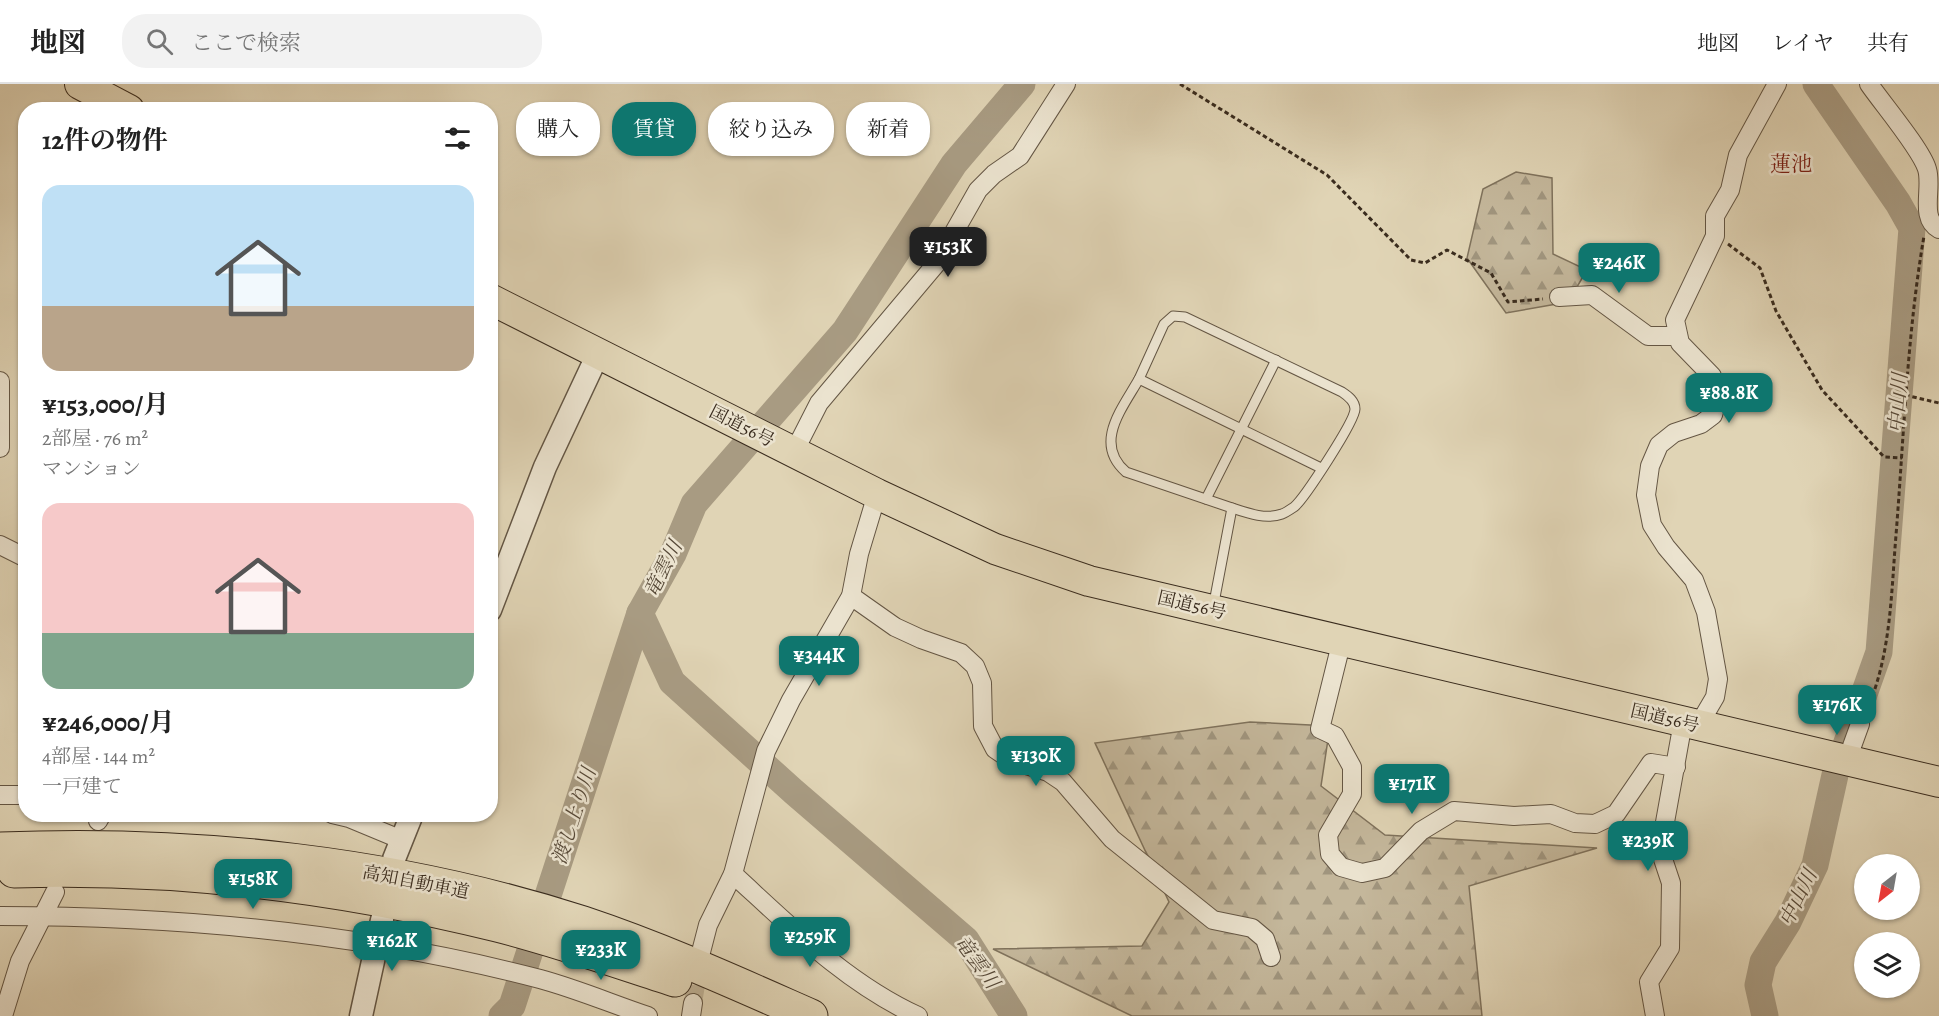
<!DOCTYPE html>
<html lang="ja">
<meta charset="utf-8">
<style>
body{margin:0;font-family:Alegreya,"Noto Serif JP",serif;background:#f2f2f2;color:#222;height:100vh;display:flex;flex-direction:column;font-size:22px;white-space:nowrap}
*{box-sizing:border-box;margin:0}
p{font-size:20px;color:#767676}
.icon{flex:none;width:33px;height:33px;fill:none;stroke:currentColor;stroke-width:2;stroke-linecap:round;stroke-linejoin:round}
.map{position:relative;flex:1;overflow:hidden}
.side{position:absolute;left:18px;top:18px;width:480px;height:720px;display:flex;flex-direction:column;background:#fff;border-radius:24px;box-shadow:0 2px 4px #0004}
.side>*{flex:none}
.guide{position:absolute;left:516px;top:18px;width:570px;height:54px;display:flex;gap:12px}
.needle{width:39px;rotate:211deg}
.tools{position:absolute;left:1854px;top:770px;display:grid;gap:12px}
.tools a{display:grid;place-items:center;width:66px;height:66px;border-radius:50%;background:#fff;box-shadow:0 2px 4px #0004;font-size:30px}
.price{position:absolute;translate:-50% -51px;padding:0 14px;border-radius:12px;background:#0f766e;color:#fff;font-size:20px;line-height:39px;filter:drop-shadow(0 2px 3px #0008)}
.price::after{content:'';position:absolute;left:50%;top:36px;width:18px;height:14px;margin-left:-9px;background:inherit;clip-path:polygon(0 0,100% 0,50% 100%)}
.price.on{background:#222;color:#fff}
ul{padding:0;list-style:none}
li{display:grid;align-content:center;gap:12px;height:318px;padding:0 24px}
li span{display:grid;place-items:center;height:186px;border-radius:18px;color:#555}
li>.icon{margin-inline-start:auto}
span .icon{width:108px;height:108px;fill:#fffc;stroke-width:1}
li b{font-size:26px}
h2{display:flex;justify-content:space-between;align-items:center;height:72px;padding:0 24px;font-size:26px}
.tag{padding:0 21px;border-radius:24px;background:#fff;box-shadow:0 2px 4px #0004;font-size:21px;line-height:54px}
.tag.on{background:#0f766e;color:#fff}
header{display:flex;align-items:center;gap:36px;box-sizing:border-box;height:84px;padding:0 30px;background:#fff;border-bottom:2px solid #e0e0e0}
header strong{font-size:28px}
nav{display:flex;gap:33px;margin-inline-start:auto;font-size:21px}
.search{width:420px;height:54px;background:#f2f2f2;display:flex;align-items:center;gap:15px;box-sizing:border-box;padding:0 21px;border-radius:24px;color:#767676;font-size:22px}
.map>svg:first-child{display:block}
.forest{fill:url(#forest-firs);stroke:#7f725c;stroke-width:1.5}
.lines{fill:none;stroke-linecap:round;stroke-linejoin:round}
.river{stroke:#a89b82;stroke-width:27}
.minor-tunnel{stroke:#bfb297;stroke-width:18;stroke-dasharray:18 9;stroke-linecap:butt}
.service-casing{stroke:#645644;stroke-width:11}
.minor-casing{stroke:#645644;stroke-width:20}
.tertiary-casing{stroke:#645644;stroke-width:25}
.trunk-casing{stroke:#3a2c1e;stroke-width:32}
.motorway-casing{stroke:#3a2c1e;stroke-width:35}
.path{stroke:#3a2c1e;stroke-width:3;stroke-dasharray:4.5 3;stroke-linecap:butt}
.service{stroke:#ebe3cf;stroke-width:9}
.minor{stroke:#ebe3cf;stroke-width:18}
.tertiary{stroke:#ebe3cf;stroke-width:22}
.trunk{stroke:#e0d4b5;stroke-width:30}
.motorway{stroke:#e0d4b5;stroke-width:33}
.labels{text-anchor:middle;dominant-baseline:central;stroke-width:5;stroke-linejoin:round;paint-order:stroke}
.street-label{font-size:18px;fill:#3a2c1e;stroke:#ebe3cf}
.water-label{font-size:20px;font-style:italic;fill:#564837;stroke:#ebe3cf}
.quarter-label{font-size:21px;fill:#7a1f14;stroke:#ebe3cf}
</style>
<header>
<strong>地図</strong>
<div class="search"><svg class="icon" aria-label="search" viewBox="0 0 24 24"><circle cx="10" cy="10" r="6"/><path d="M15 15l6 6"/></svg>ここで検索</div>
<nav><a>地図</a><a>レイヤ</a><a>共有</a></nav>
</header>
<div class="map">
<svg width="1939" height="932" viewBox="0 0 1939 932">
<defs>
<pattern id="forest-firs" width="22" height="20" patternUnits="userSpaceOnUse" patternTransform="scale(1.5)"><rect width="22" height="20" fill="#c4b79b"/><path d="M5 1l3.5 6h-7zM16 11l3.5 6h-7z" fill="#a0957e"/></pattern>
</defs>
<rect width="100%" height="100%" fill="#e0d4b5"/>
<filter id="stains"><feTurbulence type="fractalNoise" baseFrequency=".00333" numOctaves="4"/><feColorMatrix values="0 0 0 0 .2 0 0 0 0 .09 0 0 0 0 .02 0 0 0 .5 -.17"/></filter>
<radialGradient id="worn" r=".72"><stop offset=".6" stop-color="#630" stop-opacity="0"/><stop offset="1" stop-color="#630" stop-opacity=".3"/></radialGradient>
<g class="forest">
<polygon points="1516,88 1552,94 1553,170 1587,186 1568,218 1506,229 1467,174 1483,105"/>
<polygon points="1250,638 1330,642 1321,702 1385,751 1597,764 1469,802 1482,932 1132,932 993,865 1142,862 1169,818 1095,659"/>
</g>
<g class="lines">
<g class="river">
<polyline points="1816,0 1898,119 1912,144 1879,568 1846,661"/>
<polyline points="640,529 672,598 794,708 966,856 1014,932"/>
<polyline points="502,932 512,922 640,529 673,470 694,420 845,247 954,80 1022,0"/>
<polyline points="1765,932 1758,901 1763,878 1788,838 1815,781 1835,691"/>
</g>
<polyline class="minor-tunnel" points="693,919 700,876"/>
<g class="service-casing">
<g id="service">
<path d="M1139,295c-17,30 -46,64 -13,93l106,36 -19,100"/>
<polyline points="1206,415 1276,276"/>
<path d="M1232,424c15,5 34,12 50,6 3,-1 9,-5 12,-7 10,-8 61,-86 61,-98 0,-8 -7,-13 -13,-17l-157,-75 -12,-1 -9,8 -25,55 182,89"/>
</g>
</g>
<g class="minor-casing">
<g id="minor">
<path d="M1869,0c13,19 52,65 58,85 6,19 -8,49 12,60"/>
<polyline points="1559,213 1592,211 1648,252 1678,252"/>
<polyline points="0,297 0,364"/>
<polyline points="794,368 819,319 936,180 978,106 994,90 1020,72 1066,0"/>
<polyline points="0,461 26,474"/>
<polyline points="851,512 895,543 921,555 961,569 975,582 982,599 983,642 995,665 1011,676 1048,688 1063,698 1112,755 1213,836 1252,844 1265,855 1271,873"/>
<polyline points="1342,556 1320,645 1335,652 1352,683 1352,710 1328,751 1330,770 1341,783 1362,789 1385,784 1421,747 1454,727 1514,732 1551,730 1575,739 1595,740 1616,730 1651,679 1676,683"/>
<polyline points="1698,642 1715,613 1718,595 1706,528 1694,496 1666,463 1652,441 1646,411 1650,382 1659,361 1674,349 1701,340 1713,331 1718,312 1712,292 1680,259 1675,236 1715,152 1715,132 1730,106 1738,71 1777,0"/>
<polyline points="1847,676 1860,640"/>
<polyline points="0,711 26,711"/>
<polyline points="332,730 349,734 402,756"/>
<polyline points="98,737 102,730"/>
<path d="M733,790c58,53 113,109 185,142"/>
<path d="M0,832c182,0 364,17 540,63 37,10 72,25 108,37"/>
<polyline points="701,868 708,841 733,790 766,667 791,616 851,512 859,470 877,410"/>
<polyline points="3,932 20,877 55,808"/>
<polyline points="691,932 693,919"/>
<polyline points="1655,932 1649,898 1670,864 1671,799 1660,766 1683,638"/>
</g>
</g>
<g class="tertiary-casing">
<g id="tertiary">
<polyline points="490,526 545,383 598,270"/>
<polyline points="394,775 412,730"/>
<polyline points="361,932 382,836"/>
</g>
</g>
<g class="trunk-casing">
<g id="trunk">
<polyline points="80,0 129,26"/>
<polyline points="490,215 877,410 995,465 1089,497 1939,698"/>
</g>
</g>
<g class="motorway-casing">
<g id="motorway">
<path d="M0,765c195,-8 398,14 583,74 78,26 153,60 228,93"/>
<path d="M14,787c162,-5 325,15 483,54 60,15 119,36 178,55"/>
</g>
</g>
<g class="path">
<polyline points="1180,0 1327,91 1411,176 1425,179 1447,166 1491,189 1508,218 1543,215"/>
<polyline points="1728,160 1760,184 1776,227 1822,306 1884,373 1902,374"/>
<polyline points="1905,311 1939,319"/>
<path d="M1867,626c24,-56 24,-114 29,-175 8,-100 11,-200 28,-299"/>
</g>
<use href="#service" class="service"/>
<use href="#minor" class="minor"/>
<use href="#tertiary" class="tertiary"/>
<use href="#trunk" class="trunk"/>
<use href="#motorway" class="motorway"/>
</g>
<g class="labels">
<g class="street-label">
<text transform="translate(742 342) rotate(27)">国道56号</text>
<text transform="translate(1192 521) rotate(13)">国道56号</text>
<text transform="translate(1665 634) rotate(13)">国道56号</text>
<text transform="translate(416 798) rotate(11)">高知自動車道</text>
</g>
<g class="water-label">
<text transform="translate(1898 319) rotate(-86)">中山川</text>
<text transform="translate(663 485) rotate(-63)">竜雲川</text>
<text transform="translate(574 732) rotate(-72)">渡し上り川</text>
<text transform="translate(1798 814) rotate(-64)">中山川</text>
<text transform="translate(977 878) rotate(54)">竜雲川</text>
</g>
<g class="quarter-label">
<text x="1791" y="80">蓮池</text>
</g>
</g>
<rect width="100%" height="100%" filter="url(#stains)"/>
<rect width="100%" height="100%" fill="url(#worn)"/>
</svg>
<div class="tools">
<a><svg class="needle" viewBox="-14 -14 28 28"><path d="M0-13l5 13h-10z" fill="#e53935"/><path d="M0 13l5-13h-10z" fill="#767676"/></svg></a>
<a><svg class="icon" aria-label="layers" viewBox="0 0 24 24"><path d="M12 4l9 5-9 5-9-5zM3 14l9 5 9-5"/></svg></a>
</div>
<b class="price on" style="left:948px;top:194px">¥153K</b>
<b class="price" style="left:1619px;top:210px">¥246K</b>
<b class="price" style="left:1729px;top:340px">¥88.8K</b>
<b class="price" style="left:819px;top:603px">¥344K</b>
<b class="price" style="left:1837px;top:652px">¥176K</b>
<b class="price" style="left:1036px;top:703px">¥130K</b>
<b class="price" style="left:1412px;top:731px">¥171K</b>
<b class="price" style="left:1648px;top:788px">¥239K</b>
<b class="price" style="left:253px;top:826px">¥158K</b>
<b class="price" style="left:810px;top:884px">¥259K</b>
<b class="price" style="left:392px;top:888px">¥162K</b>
<b class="price" style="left:601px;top:897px">¥233K</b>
<div class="guide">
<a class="tag">購入</a>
<a class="tag on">賃貸</a>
<a class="tag">絞り込み</a>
<a class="tag">新着</a>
</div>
<section class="side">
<h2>12件の物件<svg class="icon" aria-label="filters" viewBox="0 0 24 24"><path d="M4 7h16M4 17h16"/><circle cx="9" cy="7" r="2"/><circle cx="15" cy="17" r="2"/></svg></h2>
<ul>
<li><span style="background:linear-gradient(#bfe0f5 65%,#b9a48a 0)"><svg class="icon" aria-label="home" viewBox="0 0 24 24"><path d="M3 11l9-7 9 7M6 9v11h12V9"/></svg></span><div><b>¥153,000/月</b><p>2部屋 · 76 m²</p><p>マンション</p></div></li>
<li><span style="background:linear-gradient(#f6c9c9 70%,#7fa58c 0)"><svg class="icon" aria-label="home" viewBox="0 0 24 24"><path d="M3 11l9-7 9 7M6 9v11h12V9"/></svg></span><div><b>¥246,000/月</b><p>4部屋 · 144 m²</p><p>一戸建て</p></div></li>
</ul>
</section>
</div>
